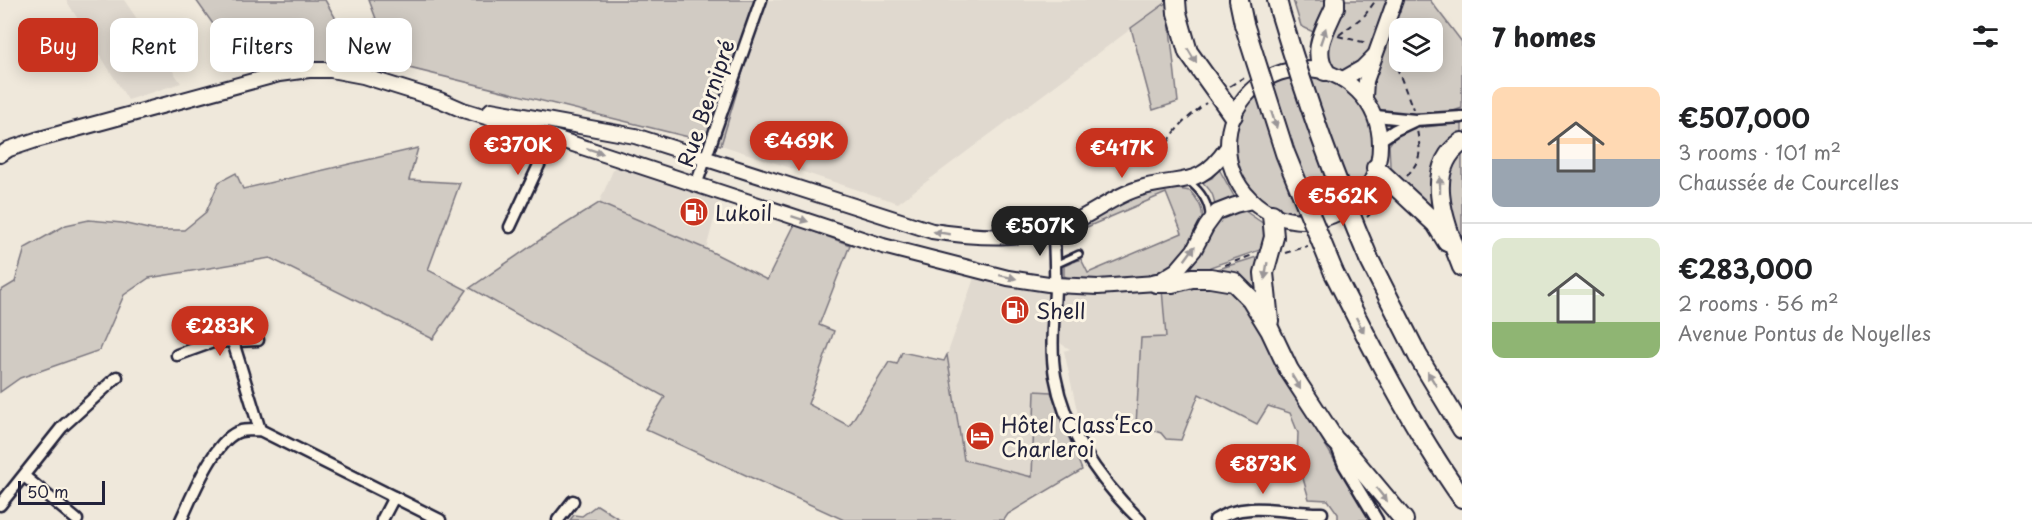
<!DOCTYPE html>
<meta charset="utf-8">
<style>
body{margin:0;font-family:"Playpen Sans",sans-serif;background:#f2f2f2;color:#202124;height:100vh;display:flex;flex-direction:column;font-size:22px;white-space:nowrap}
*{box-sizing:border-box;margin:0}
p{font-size:20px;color:#757577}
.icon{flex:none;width:33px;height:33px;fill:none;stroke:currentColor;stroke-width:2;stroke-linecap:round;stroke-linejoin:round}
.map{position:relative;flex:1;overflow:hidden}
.drawer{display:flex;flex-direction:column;background:#fff;width:570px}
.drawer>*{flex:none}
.banner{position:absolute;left:18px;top:18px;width:570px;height:54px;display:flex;gap:12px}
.buttons{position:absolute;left:1389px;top:18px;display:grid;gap:12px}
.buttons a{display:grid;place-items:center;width:54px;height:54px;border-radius:12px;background:#fff;box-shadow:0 3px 15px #0003;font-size:30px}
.scale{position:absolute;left:18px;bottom:15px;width:87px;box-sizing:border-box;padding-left:6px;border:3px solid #22223b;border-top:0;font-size:16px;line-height:21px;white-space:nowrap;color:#22223b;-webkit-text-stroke:4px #fcf5e5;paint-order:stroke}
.price{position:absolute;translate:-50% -51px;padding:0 14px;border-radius:21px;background:#c8321e;color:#fff;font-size:20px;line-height:39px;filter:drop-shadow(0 2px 3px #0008)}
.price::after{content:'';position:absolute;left:50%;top:36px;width:18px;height:14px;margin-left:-9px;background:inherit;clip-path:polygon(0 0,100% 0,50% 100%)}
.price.current{background:#222;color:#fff}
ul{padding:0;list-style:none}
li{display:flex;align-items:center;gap:18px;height:150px;padding:0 30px}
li+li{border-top:2px solid #e0e0e0}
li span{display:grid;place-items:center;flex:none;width:168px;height:120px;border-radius:12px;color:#555}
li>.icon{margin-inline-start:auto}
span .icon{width:72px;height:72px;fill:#fffc;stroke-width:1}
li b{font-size:26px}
h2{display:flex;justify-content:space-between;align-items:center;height:72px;padding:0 30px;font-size:26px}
.chip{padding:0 21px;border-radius:12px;background:#fff;box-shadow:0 3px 15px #0003;font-size:21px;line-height:54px}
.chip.current{background:#c8321e;color:#fff}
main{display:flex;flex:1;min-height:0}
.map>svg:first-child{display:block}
.built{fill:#e0d9cf}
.green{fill:#d1cbc3;stroke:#7a767f;stroke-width:1.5;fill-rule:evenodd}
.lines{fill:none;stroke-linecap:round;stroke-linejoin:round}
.service-casing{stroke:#22223b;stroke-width:10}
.minor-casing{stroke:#22223b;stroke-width:15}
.secondary-casing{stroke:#22223b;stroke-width:18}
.motorway-casing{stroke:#22223b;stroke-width:22}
.path{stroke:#22223b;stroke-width:2;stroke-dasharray:6 4.5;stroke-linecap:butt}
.service{stroke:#fcf5e5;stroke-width:5}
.minor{stroke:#fcf5e5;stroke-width:10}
.secondary{stroke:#fcf5e5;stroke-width:14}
.motorway{stroke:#fcf5e5;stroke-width:18}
.motorway-bridge-casing{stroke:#22223b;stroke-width:22;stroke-linecap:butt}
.motorway-bridge{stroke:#fcf5e5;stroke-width:18}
.oneway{fill:#9a9698}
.labels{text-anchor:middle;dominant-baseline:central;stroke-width:6;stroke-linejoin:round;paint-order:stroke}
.street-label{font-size:21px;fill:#22223b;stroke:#fcf5e5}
.poi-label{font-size:21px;fill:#22223b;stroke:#fcf5e5;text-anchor:start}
</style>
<main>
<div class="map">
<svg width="1462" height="520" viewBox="0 0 1462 520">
<rect width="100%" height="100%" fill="#efe8db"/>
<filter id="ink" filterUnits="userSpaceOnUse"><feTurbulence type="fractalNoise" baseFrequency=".0167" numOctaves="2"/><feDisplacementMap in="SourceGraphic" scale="12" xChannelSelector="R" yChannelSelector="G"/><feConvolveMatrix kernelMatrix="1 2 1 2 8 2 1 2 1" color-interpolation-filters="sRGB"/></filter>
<g filter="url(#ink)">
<g class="built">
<polygon points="66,0 124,0 181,83 128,100"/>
<polygon points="762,0 1167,0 1167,2 898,203 721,145"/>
<polygon points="617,161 721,193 706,249 599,203"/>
<polygon points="974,278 1077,293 1162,289 1166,337 1141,338 1136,425 1082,433 1064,351 1070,349 1054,340 1059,392 1035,392 1032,477 964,460 947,355"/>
</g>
<g class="green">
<polygon points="196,0 325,0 360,60 244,68"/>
<polygon points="369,0 764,0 721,145 393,64"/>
<polygon points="1293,0 1329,0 1315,33 1301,26"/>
<polygon points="1339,0 1389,0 1362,68 1351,74 1330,67 1321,58"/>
<path d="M1396,0h34l32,42v66l-28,10 -41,1 -24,-15c2,4 5,8 7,12 4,11 4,24 3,36 -6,43 -36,65 -78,68 -5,1 -12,-2 -17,-3 -46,-11 -65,-58 -51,-101 11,-34 60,-56 94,-44 15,5 26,15 38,25l4,-36zM1400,28h32v34h-32z"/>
<polygon points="1167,2 1178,102 1153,110 1131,28"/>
<polygon points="1449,124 1462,124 1462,136 1459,138 1439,213 1393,177 1390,166 1389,145 1397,134 1410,129"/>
<polygon points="1462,142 1462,266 1441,198"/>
<polygon points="418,148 409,180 460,183 428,270 467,290 433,339 270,258 149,278 124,295 100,350 20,378 0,392 0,291 15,282 25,248 66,225 89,220 122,223 153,230 184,230 206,212 219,182 236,173 243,189"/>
<path d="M1219,169l16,29 -10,3 -10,6c-1,-12 -4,-17 -13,-25l10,-4z"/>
<path d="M1172,188l18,3c12,13 17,25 7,41 -10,17 -21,37 -41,43 -22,8 -64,4 -88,3l-4,-2v-10l17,-7 7,14 94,-40 -16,-40 -86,37v-3l42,-25 22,-9z"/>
<polygon points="599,203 706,249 767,280 796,222 807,229 850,245 819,325 834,331 808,404 849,426 889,362 897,364 902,352 944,361 947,355 964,460 1032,477 1035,391 1051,392 1082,470 1008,514 1004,520 844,520 645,429 665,397 470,288 540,240"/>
<polygon points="1242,209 1264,224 1267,233 1263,249 1210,267 1207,272 1183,271 1217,220 1225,214"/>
<polygon points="1263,255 1258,294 1215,270"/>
<polygon points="1204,286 1226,288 1241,298 1295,394 1370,520 1338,520 1338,514 1328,500 1309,499 1297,458 1298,433 1290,413 1268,406 1257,424 1199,394 1181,440 1166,439 1161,433 1136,425 1141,338 1166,337 1162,289"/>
<polygon points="597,505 621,520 570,520 574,515 582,516"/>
</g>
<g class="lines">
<g class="service-casing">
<g id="service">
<path d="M1188,181c12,9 21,20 21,36"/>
<polyline points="1055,265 1079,254"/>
</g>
</g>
<g class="minor-casing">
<g id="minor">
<polyline points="1376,116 1415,120 1462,117"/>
<polyline points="1380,140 1395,130 1414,121"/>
<polyline points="696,185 761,0"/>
<polyline points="510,227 552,137"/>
<path d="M1054,229c0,20 2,40 1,60 -1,28 -5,58 0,87 10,56 45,105 85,144"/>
<polyline points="233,342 260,430"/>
<polyline points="177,355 213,342 258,340"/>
<polyline points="1337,447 1344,465 1377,520"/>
<polyline points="24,476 77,520"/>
<polyline points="0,505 62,427 117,377"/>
<path d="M181,520c11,-23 34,-83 60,-89 6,-1 13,-1 19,-1l180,90"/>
<polyline points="382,520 394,497"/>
<polyline points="558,520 573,501"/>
<path d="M1215,520c32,-21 72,-6 107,-7"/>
</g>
</g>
<g class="secondary-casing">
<g id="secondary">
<circle cx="1304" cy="145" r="76"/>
<polyline points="1343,79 1362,68 1374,56"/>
<polyline points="1365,97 1366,81 1395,0"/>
<path d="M491,110l144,26 297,95c46,7 93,10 137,-7 26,-11 47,-30 75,-37 41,-11 55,1 83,-39"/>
<polyline points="0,155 9,149 36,140 279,74 309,70 331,70 363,76 440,100 463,110 552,137 883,246 1008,278 1055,285 1098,287 1156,283 1177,270 1194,250 1206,227 1217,212 1235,205 1252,201"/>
</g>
</g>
<g class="motorway-casing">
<g id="motorway">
<polyline points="1176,0 1177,13 1188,52 1233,115"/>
<polyline points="1239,0 1244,24"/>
<polyline points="1277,0 1280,12"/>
<path d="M1325,71c-14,-21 1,-43 10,-64v-7"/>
<path d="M1462,142c-42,29 -14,88 0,125"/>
<polyline points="1376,168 1436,224 1447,242"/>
<polyline points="1369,259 1418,356 1462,429"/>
<path d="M1334,273c39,77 78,154 128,225"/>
<polyline points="1156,283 1172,283 1192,278 1210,278 1234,282 1251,299 1270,330 1289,370 1334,439 1348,453 1404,520"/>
<polyline points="1269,321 1264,273 1274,237 1272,214"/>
</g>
</g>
<g class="path">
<polyline points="1339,35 1365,15 1376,0"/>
<polyline points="1338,36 1367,43"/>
<polyline points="1392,47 1394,60 1413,109"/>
<polyline points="1230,86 1246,76"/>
<path d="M1164,152c8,-22 24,-35 42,-49"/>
<path d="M1407,176c15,-18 14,-23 10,-46"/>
<polyline points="1367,217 1387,198"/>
<polyline points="1285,253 1308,246"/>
<polyline points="1225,265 1253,255"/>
</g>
<use href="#service" class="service"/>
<use href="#minor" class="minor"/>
<use href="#secondary" class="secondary"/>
<use href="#motorway" class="motorway"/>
<g class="motorway-bridge-casing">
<g id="motorway-bridge">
<path d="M1280,12c25,84 54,166 89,247"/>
<polyline points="1244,24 1285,153 1334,273"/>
</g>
</g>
<use href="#motorway-bridge" class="motorway-bridge"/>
</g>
<defs><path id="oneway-solid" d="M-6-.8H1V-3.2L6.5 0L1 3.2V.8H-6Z" transform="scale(1.5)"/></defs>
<g class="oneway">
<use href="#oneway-solid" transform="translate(1323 36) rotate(-71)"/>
<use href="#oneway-solid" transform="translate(1192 56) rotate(59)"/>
<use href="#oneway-solid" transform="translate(1274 120) rotate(72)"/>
<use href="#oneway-solid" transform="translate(595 151) rotate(18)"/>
<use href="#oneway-solid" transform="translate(1440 185) rotate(-90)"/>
<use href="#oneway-solid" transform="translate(800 219) rotate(18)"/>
<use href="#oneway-solid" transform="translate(942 233) rotate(-171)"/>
<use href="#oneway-solid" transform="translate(1190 253) rotate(-54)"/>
<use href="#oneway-solid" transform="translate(1266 271) rotate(99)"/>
<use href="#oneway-solid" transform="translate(1008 277) rotate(12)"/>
<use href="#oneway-solid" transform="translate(1360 325) rotate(63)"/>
<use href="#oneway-solid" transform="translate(1432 379) rotate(-121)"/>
<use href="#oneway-solid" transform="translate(1296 382) rotate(59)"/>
<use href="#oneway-solid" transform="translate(1382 495) rotate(51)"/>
</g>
</g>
<defs>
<g id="fuel-disc" transform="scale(1.5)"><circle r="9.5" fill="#c8321e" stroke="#fcf5e5"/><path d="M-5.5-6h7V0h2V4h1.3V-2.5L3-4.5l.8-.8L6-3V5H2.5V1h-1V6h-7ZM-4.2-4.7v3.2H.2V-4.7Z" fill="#fff"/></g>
<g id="hotel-disc" transform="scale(1.5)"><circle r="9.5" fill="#c8321e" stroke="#fcf5e5"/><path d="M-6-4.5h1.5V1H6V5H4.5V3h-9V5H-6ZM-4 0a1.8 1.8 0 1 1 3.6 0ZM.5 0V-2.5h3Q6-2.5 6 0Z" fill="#fff"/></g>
</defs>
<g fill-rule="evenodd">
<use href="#fuel-disc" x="694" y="212"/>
<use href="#fuel-disc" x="1015" y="310"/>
<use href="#hotel-disc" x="980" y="436"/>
</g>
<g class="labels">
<g class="street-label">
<text transform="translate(705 103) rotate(-71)">Rue Bernipré</text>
</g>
<g class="poi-label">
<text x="715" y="212">Lukoil</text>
<text x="1036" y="310">Shell</text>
<text x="1001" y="424">Hôtel Class‘Eco<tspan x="1001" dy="24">Charleroi</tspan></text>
</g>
</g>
</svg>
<div class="buttons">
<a><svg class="icon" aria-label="layers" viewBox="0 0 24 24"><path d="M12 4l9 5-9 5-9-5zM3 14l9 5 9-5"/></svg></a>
</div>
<div class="scale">50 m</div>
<b class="price" style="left:799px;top:172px">€469K</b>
<b class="price" style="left:518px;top:176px">€370K</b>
<b class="price" style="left:1122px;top:179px">€417K</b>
<b class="price" style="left:1343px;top:227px">€562K</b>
<b class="price current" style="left:1040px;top:257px">€507K</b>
<b class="price" style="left:220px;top:357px">€283K</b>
<b class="price" style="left:1263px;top:495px">€873K</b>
<div class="banner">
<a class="chip current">Buy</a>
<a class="chip">Rent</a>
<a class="chip">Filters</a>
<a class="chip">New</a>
</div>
</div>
<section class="drawer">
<h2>7 homes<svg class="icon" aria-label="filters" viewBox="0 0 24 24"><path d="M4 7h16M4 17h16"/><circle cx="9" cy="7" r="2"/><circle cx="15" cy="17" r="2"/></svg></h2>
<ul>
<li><span style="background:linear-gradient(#ffd9b3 60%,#9aa5b1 0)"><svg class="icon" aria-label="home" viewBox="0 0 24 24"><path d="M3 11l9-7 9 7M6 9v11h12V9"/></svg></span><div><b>€507,000</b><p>3 rooms · 101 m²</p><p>Chaussée de Courcelles</p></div></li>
<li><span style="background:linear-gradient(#dfe7d0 70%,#8fb573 0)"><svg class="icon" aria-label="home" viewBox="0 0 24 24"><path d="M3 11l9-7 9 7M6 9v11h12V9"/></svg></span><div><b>€283,000</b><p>2 rooms · 56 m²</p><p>Avenue Pontus de Noyelles</p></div></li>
</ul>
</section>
</main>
